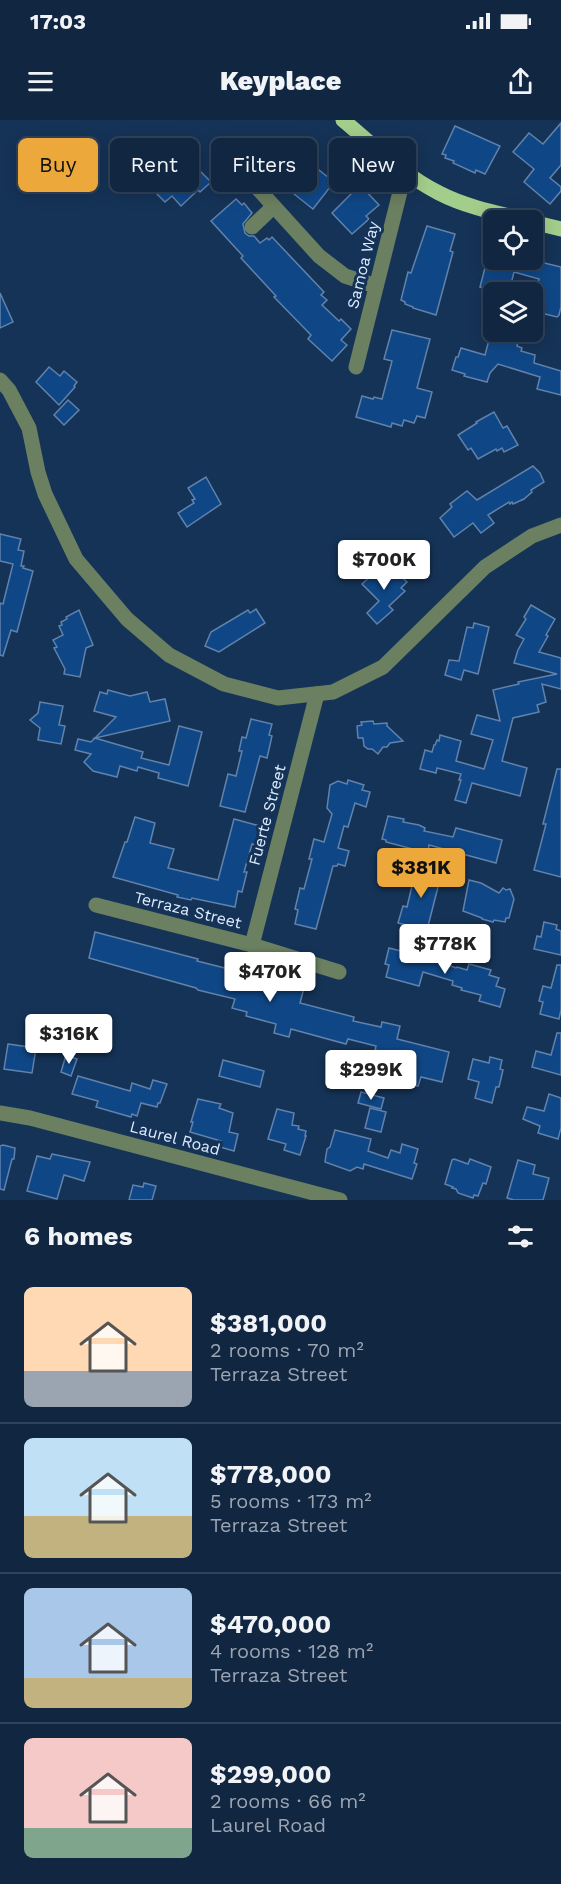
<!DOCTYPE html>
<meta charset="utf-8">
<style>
body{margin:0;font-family:"Work Sans",sans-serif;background:#192e48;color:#f1f3f6;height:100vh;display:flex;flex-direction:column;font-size:22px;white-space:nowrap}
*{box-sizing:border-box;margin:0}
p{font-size:20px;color:#9ca5b1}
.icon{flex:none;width:33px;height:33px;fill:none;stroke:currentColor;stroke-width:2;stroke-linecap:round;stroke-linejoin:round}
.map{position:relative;height:1080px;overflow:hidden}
.drawer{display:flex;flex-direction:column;background:#102641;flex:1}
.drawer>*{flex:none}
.banner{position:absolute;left:18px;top:18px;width:525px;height:54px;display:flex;gap:12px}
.fabs{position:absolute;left:483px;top:90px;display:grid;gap:12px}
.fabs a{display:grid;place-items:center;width:60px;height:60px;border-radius:9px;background:#102641;box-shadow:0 3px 15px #0003,0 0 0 2px #30435a;font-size:30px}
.price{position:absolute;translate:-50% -51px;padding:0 14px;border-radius:6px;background:#fff;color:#222;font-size:20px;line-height:39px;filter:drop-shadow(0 2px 3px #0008)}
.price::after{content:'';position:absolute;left:50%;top:36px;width:18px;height:14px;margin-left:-9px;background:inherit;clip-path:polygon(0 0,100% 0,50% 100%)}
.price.on{background:#eda83b;color:#111}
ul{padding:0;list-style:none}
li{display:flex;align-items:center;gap:18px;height:150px;padding:0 24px}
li+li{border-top:2px solid #30435a}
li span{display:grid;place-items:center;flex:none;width:168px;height:120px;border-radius:9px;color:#555}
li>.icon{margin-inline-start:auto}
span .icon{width:72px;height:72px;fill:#fffc;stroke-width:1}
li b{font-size:26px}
h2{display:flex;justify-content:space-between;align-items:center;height:72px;padding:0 24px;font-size:26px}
.pill{padding:0 21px;border-radius:9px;background:#102641;box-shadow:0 3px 15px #0003,0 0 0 2px #30435a;font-size:21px;line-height:54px}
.pill.on{background:#eda83b;color:#111}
.status{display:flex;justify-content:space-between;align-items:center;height:42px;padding:0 30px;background:#102641;direction:ltr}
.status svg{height:16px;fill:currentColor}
header{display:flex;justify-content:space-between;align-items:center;height:78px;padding:0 24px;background:#102641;font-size:27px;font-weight:800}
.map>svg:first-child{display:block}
.building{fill:#0f4786;stroke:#6182ab;stroke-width:1.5}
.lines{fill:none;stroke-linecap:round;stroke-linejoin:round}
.minor{stroke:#6b8060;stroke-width:15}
.major{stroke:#a3cd8b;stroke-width:15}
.labels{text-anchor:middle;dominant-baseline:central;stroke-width:6;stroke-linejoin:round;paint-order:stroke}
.street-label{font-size:16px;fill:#ddebfe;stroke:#153357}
</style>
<div class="status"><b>17:03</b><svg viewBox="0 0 49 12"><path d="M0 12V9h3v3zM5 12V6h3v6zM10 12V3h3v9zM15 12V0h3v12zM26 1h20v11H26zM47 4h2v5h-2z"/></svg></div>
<header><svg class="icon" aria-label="menu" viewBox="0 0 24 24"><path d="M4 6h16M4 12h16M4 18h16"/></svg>Keyplace<svg class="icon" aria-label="share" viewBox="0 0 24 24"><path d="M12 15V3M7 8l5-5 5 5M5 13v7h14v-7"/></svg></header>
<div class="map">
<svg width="561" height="1080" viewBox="0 0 561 1080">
<rect width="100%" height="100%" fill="#153357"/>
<g class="building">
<polygon points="561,3 561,45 550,58 561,67 561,71 550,84 524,62 534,49 513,32 529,13 543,24"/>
<polygon points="455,6 500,26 485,54 476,50 475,53 453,43 454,41 445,38 446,35 442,34"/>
<polygon points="177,32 197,54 200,51 211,62 200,72 198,70 181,86 172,76 165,82 151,68 154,65 146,57 153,51 150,47 160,37 165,42"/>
<polygon points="305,39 334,62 313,89 294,74 294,72 288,67 290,65 287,62"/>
<polygon points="360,65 379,85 366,96 369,99 352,114 332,93"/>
<polygon points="236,79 242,85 244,83 252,93 243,104 245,113 249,116 254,116 260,123 267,118 269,120 272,117 324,172 321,175 327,180 322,185 339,201 341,199 351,209 341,220 347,225 332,241 308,219 311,215 274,177 276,176 241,138 243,136 211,101"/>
<polygon points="427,106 455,114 450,131 453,132 436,195 413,188 413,187 405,184 405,182 401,180 408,152 411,153"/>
<polygon points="487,140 532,140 561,147 561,187 559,195 557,197 537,192 536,189 534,188 533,181 539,159 514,152 509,172 496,172 480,167"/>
<polygon points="0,173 13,202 0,208"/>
<polygon points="392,210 430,219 417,268 432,272 425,298 417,296 414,303 404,300 402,306 392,303 391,307 356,297 362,276 373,279 374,277 382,279 392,241 384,239"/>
<polygon points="490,216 518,221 517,226 522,228 521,231 535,235 534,243 561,251 561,275 537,269 540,257 498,244 490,253 487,262 464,256 465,254 452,250 456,237 458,237 461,228 485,235"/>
<polygon points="49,247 60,256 64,251 77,262 74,266 75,267 59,285 36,262"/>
<polygon points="68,280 79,290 64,305 54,295"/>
<polygon points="494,292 503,308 507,306 518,325 504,332 502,328 497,331 496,329 478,339 471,328 468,330 458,315 477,303 476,302"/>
<polygon points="533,346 540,353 544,362 531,370 532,372 524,379 513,384 512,382 510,384 509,382 488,395 494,403 481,413 473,403 454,417 440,398 452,387 450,384 467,371 477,380"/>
<polygon points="206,357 221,384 187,407 178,393 194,383 192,380 195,379 188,368"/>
<polygon points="0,414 21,419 18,430 24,431 21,446 24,446 23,448 33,451 17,512 11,510 3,536 0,535 0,483 3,484 13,444 0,441"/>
<polygon points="386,442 407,462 401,468 405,471 389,486 393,490 377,504 367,493 379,481 362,464"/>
<polygon points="531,485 555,499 546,515 548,516 539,532 561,538 561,569 542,564 546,582 537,585 539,592 513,598 502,641 527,648 520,676 472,663 466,683 455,680 461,660 459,660 461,654 437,648 436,653 420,649 425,630 432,632 434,625 435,625 437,620 439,621 440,615 461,621 456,641 484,649 493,620 471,614 477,595 500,601 493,570 519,564 518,562 557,554 514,543 518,530 524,519 516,515 526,499 524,497"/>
<polygon points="256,489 265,503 219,532 205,526 211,512 248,490 250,493"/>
<polygon points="79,490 93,525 86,528 80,557 64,554 65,549 54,528 57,527 53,520 63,515 59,506 62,505 61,502 67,499 66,497"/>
<polygon points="474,503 489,507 478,554 464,550 461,560 445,555 449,540 459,541 467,507 473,508"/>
<polygon points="108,570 130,576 147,572 150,582 165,579 170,601 95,618 143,632 141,638 169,645 179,606 202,612 188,666 158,658 159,653 138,647 137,651 120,646 117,657 93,651 84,642 91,634 75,630 78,619 91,622 116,597 94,591 100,572 107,574"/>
<polygon points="40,582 63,586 59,605 65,606 61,624 38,620 40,608 30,600 38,593"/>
<polygon points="251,599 272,604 269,615 272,616 267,638 260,636 245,692 220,686 228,654 236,656 242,631 239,631 242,617 246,618"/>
<polygon points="373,601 374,604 387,603 387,606 403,621 390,623 387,627 383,627 378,634 372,629 368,629 364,626 363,618 358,618 357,606 362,605 361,602"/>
<polygon points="557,649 561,649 561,757 534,750 546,704 543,704"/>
<polygon points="348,660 364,665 362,670 370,672 366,687 355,683 348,707 344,706 338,728 349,731 345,746 338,744 337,746 333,746 316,809 295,804 298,790 295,789 300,768 304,769 312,739 309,739 314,719 324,722 332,694 327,688 330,665 338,661 347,664"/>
<polygon points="388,696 404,699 403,702 419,705 425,708 424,711 453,717 456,708 502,720 496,743 429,725 428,733 386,722 386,720 382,719"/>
<polygon points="135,697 155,703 150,723 174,729 168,748 218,760 234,699 260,706 255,725 252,724 244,752 247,752 242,772 238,771 235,787 192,778 191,780 177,777 178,775 113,757 125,722 127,722"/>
<polygon points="420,746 440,751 438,767 427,810 398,803 403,786 407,787 415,753 418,754"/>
<polygon points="469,760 481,763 499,773 503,768 506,770 510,769 514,779 509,798 506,798 505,802 494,800 493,802 482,799 482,798 463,791"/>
<polygon points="544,802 557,805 556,809 561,811 561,835 534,829 537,816 541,817"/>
<polygon points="95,812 198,839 197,841 304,868 300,883 354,897 353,901 381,907 382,902 400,906 397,919 449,932 442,962 421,957 418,966 401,962 407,938 375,930 376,926 348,919 346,924 291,909 289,917 274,913 276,904 246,896 247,892 232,888 235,879 198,870 196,868 89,838"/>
<polygon points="389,828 428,838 456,848 457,847 467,850 469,844 491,850 489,855 499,858 496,866 505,869 500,887 479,881 481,875 461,870 462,868 452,865 453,861 423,852 419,866 386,857 389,845 385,844"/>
<polygon points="557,845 561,845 561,890 559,899 540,894 543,882 539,881 543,866 551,868"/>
<polygon points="39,913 56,917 52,930 35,926"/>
<polygon points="557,913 561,913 561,955 532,947 536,931 551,935"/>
<polygon points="8,924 36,928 32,953 4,949"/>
<polygon points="66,935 77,939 71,956 61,952"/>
<polygon points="490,937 502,940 500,949 503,950 499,967 496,967 492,983 475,978 479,962 468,959 473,939 489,943"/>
<polygon points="223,940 264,951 260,967 219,956"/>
<polygon points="78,956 130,971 132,963 150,969 153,960 167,964 160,983 158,983 157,987 141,983 137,996 132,994 131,997 96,987 98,981 72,974"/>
<polygon points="361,972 384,978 381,989 358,983"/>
<polygon points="549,974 561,978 561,1008 558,1019 538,1013 540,1006 523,999 527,987 544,991"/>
<polygon points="198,979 221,984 219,988 233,993 229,1012 238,1014 234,1031 220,1027 221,1021 190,1012 193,1002 191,1002"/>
<polygon points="370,988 386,992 381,1012 365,1008"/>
<polygon points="277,989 294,993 292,1005 299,1006 298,1009 306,1011 305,1016 306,1016 300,1035 284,1030 286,1024 268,1019"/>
<polygon points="335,1010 371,1019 368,1031 388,1038 391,1030 400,1033 402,1024 418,1029 414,1043 417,1044 412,1059 364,1044 363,1049 357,1047 350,1051 325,1042 327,1029 330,1027"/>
<polygon points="3,1025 15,1028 14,1039 12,1039 4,1070 0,1069 0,1026"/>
<polygon points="52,1034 90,1042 84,1061 64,1055 57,1079 27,1071 37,1036 50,1039"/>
<polygon points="454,1039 468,1044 470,1039 491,1047 486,1064 483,1063 478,1076 474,1075 473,1078 458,1073 456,1069 452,1068 453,1067 445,1064 452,1040"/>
<polygon points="518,1040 535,1045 533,1054 549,1058 543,1080 514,1080 507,1078"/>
<polygon points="144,1063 156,1066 152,1080 129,1080 133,1065 143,1067"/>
</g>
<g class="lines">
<g class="minor">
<polyline points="240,49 319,136 345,156 376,166"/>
<polyline points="252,107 273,87"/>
<polyline points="356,247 405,52"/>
<polyline points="0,260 9,270 29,308 38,352 45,374 76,439 127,499 169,535 224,564 278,578 333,572 383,547 485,447 532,416 561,405"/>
<polyline points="96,785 252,825 339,852"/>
<polyline points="252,825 317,574"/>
<polyline points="0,993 30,998 340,1080"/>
</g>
<g class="major">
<path d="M343,0c30,25 60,55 96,73 27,14 58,20 88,27"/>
<polyline points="532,102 561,109"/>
</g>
</g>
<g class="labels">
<g class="street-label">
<text transform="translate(363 145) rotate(-76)">Samoa Way</text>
<text transform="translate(267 695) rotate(-75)">Fuerte Street</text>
<text transform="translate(188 790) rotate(14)">Terraza Street</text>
<text transform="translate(175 1018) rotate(15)">Laurel Road</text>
</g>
</g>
</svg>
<div class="fabs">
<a><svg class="icon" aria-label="locate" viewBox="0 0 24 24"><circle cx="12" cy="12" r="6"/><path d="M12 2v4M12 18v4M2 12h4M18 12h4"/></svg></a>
<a><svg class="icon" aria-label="layers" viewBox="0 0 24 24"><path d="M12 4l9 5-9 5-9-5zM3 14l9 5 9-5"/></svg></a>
</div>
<b class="price" style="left:384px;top:471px">$700K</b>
<b class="price on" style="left:421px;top:779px">$381K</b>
<b class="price" style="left:445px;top:855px">$778K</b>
<b class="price" style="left:270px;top:883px">$470K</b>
<b class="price" style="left:69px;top:945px">$316K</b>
<b class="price" style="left:371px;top:981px">$299K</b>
<div class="banner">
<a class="pill on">Buy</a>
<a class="pill">Rent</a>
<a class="pill">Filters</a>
<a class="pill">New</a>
</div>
</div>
<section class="drawer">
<h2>6 homes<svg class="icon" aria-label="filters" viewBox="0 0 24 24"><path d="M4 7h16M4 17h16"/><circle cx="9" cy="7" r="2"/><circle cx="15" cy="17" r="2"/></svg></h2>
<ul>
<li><span style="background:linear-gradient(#ffd9b3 70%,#9aa5b1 0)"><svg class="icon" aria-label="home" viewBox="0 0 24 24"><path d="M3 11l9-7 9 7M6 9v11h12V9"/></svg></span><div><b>$381,000</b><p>2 rooms · 70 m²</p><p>Terraza Street</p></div></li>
<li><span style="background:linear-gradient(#bfe0f5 65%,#c2b280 0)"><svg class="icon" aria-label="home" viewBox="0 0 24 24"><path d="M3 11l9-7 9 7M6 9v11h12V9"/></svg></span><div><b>$778,000</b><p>5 rooms · 173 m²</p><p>Terraza Street</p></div></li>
<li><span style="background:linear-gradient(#a9c7e8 75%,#c2b280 0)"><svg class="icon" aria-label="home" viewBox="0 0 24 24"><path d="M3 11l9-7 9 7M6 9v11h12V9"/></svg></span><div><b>$470,000</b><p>4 rooms · 128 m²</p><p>Terraza Street</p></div></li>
<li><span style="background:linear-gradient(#f6c9c9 75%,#7fa58c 0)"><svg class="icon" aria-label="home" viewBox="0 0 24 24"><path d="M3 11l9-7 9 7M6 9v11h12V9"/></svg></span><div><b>$299,000</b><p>2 rooms · 66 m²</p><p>Laurel Road</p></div></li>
</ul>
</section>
